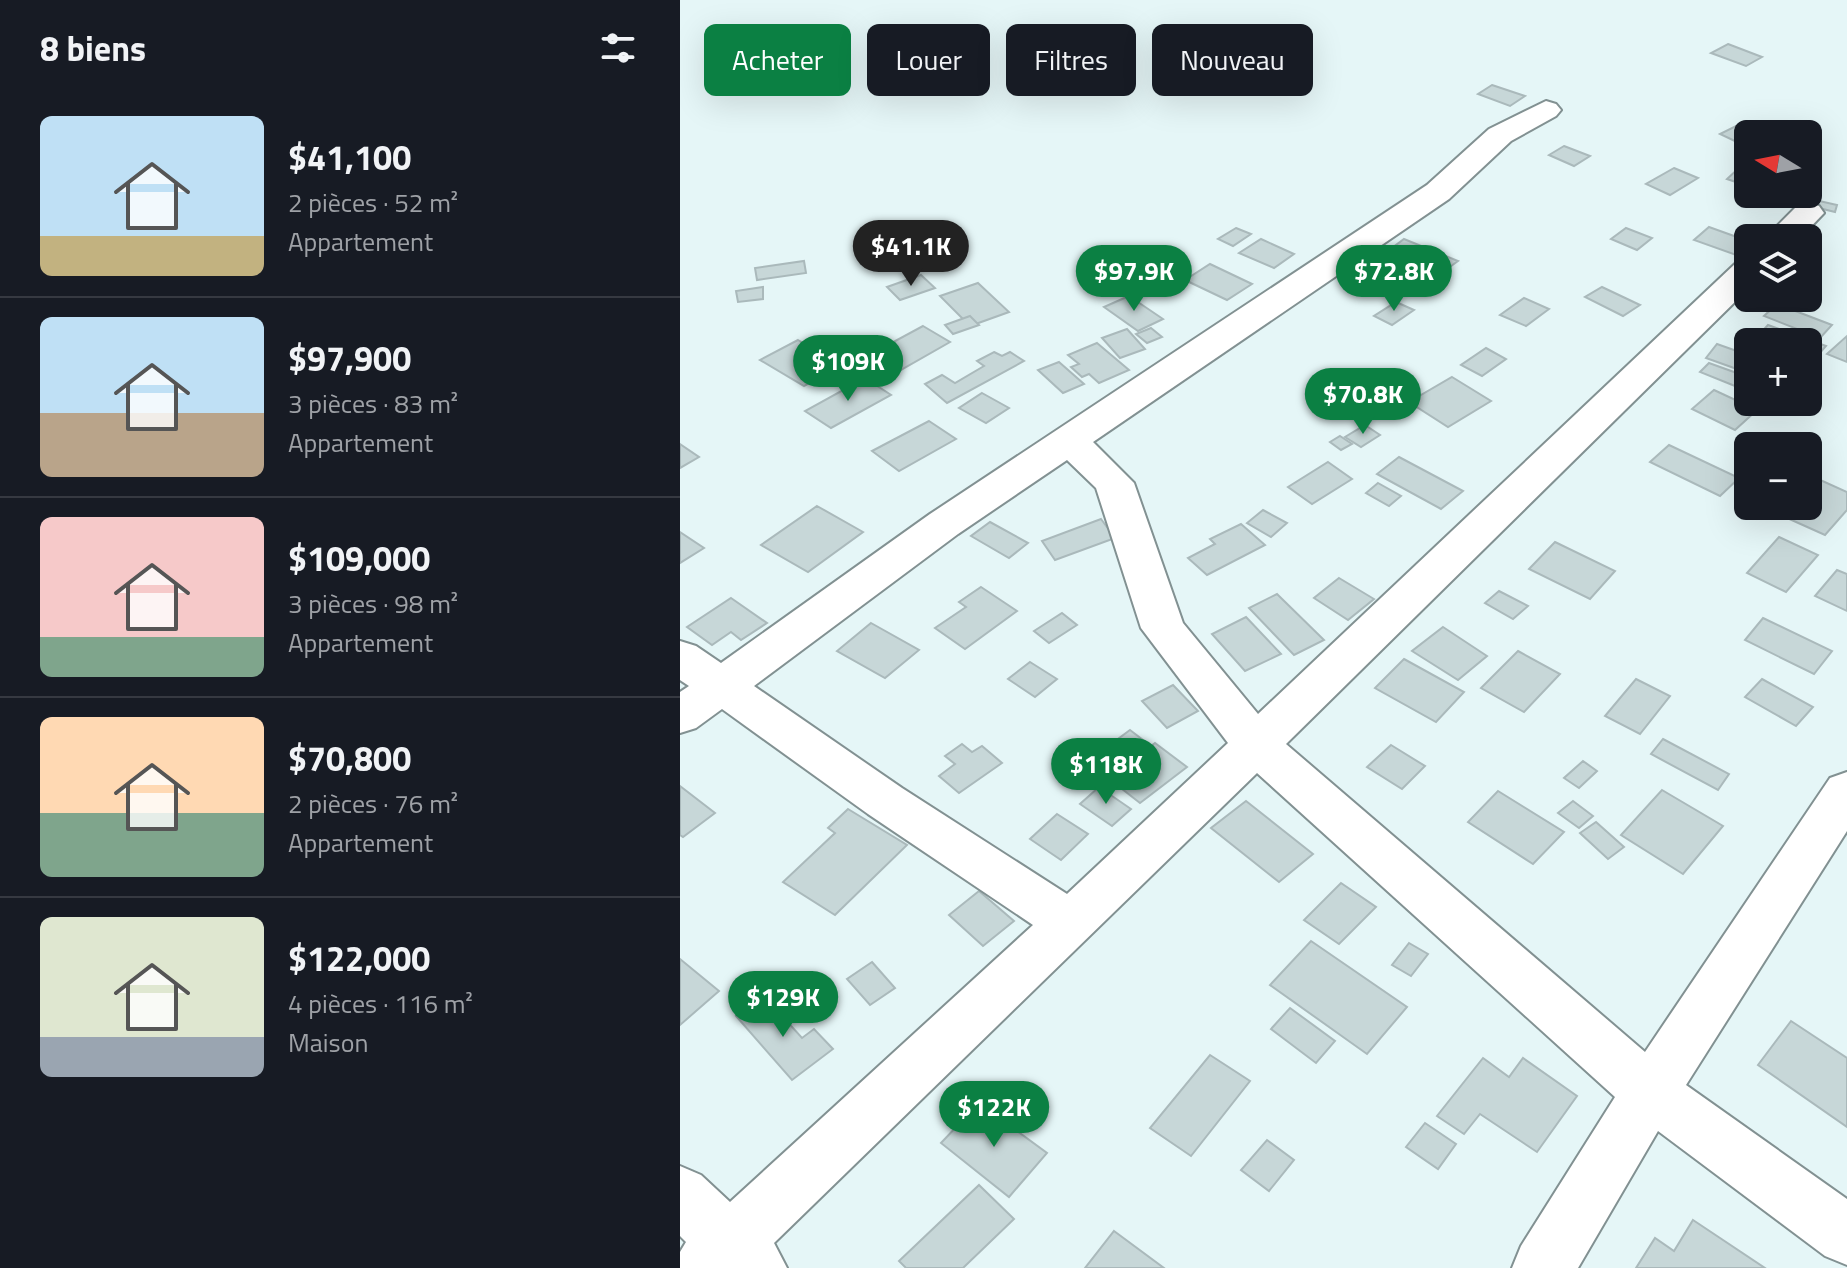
<!DOCTYPE html>
<html lang="fr">
<meta charset="utf-8">
<style>
body{margin:0;font-family:"Titillium Web",sans-serif;background:#242831;color:#f1f3f6;height:100vh;display:flex;flex-direction:column;font-size:30px;white-space:nowrap}
*{box-sizing:border-box;margin:0}
p{font-size:26px;color:#9ea1a6}
.icon{flex:none;width:44px;height:44px;fill:none;stroke:currentColor;stroke-width:2;stroke-linecap:round;stroke-linejoin:round}
.map{position:relative;flex:1;overflow:hidden}
.details{display:flex;flex-direction:column;background:#171b24;width:680px}
.details>*{flex:none}
.banner{position:absolute;left:24px;top:24px;width:760px;height:72px;display:flex;gap:16px}
.needle{width:52px;rotate:280deg}
.fabs{position:absolute;left:1054px;top:120px;display:grid;gap:16px}
.fabs a{display:grid;place-items:center;width:88px;height:88px;border-radius:12px;background:#171b24;box-shadow:0 8px 32px #0002;font-size:40px}
.price{position:absolute;translate:-50% -68px;padding:0 18px;border-radius:28px;background:#0b8043;color:#fff;font-size:26px;line-height:52px;filter:drop-shadow(0 2px 4px #0008)}
.price::after{content:'';position:absolute;left:50%;top:48px;width:24px;height:18px;margin-left:-12px;background:inherit;clip-path:polygon(0 0,100% 0,50% 100%)}
.price.active{background:#222;color:#fff}
ul{padding:0;list-style:none}
li{display:flex;align-items:center;gap:24px;height:200px;padding:0 40px}
li+li{border-top:2px solid #363941}
li span{display:grid;place-items:center;flex:none;width:224px;height:160px;border-radius:12px;color:#555}
li>.icon{margin-inline-start:auto}
span .icon{width:96px;height:96px;fill:#fffc;stroke-width:1}
li b{font-size:34px}
h2{display:flex;justify-content:space-between;align-items:center;height:96px;padding:0 40px;font-size:34px}
.pill{padding:0 28px;border-radius:12px;background:#171b24;box-shadow:0 8px 32px #0002;font-size:28px;line-height:72px}
.pill.active{background:#0b8043;color:#fff}
main{display:flex;flex:1;min-height:0}
.map>svg:first-child{display:block}
.building{fill:#c7d7d8;stroke:#aab9bb;stroke-width:2}
.lines{fill:none;stroke-linecap:round;stroke-linejoin:round}
.minor-casing{stroke:#829192;stroke-width:4}
.minor{fill:#fff;fill-rule:evenodd}
</style>
<main>
<section class="details">
<h2>8 biens<svg class="icon" aria-label="filters" viewBox="0 0 24 24"><path d="M4 7h16M4 17h16"/><circle cx="9" cy="7" r="2"/><circle cx="15" cy="17" r="2"/></svg></h2>
<ul>
<li><span style="background:linear-gradient(#bfe0f5 75%,#c2b280 0)"><svg class="icon" aria-label="home" viewBox="0 0 24 24"><path d="M3 11l9-7 9 7M6 9v11h12V9"/></svg></span><div><b>$41,100</b><p>2 pièces · 52 m²</p><p>Appartement</p></div></li>
<li><span style="background:linear-gradient(#bfe0f5 60%,#b9a48a 0)"><svg class="icon" aria-label="home" viewBox="0 0 24 24"><path d="M3 11l9-7 9 7M6 9v11h12V9"/></svg></span><div><b>$97,900</b><p>3 pièces · 83 m²</p><p>Appartement</p></div></li>
<li><span style="background:linear-gradient(#f6c9c9 75%,#7fa58c 0)"><svg class="icon" aria-label="home" viewBox="0 0 24 24"><path d="M3 11l9-7 9 7M6 9v11h12V9"/></svg></span><div><b>$109,000</b><p>3 pièces · 98 m²</p><p>Appartement</p></div></li>
<li><span style="background:linear-gradient(#ffd9b3 60%,#7fa58c 0)"><svg class="icon" aria-label="home" viewBox="0 0 24 24"><path d="M3 11l9-7 9 7M6 9v11h12V9"/></svg></span><div><b>$70,800</b><p>2 pièces · 76 m²</p><p>Appartement</p></div></li>
<li><span style="background:linear-gradient(#dfe7d0 75%,#9aa5b1 0)"><svg class="icon" aria-label="home" viewBox="0 0 24 24"><path d="M3 11l9-7 9 7M6 9v11h12V9"/></svg></span><div><b>$122,000</b><p>4 pièces · 116 m²</p><p>Maison</p></div></li>
</ul>
</section>
<div class="map">
<svg width="1167" height="1268" viewBox="0 0 1167 1268">
<rect width="100%" height="100%" fill="#e5f6f7"/>
<g class="building">
<polygon points="1048,44 1082,57 1066,66 1031,53"/>
<polygon points="812,85 845,96 830,106 798,94"/>
<polygon points="1066,121 1084,129 1068,134 1057,142 1040,134"/>
<polygon points="884,146 910,156 894,166 869,155"/>
<polygon points="1060,167 1068,170 1068,186 1047,179"/>
<polygon points="994,168 1018,178 990,195 966,184"/>
<polygon points="1126,198 1157,205 1155,212 1123,204"/>
<polygon points="1029,227 1068,241 1068,252 1062,257 1014,240"/>
<polygon points="556,228 571,234 553,246 538,239"/>
<polygon points="946,228 972,238 957,250 931,239"/>
<polygon points="581,239 614,254 594,268 559,253"/>
<polygon points="724,239 778,261 757,276 704,254"/>
<polygon points="124,261 126,273 77,280 75,268"/>
<polygon points="530,264 572,284 547,300 505,280"/>
<polygon points="241,275 255,288 220,300 207,287"/>
<polygon points="298,283 329,312 290,326 260,296"/>
<polygon points="83,287 83,299 58,302 56,291"/>
<polygon points="922,287 960,305 943,316 905,297"/>
<polygon points="449,296 483,319 458,331 424,307"/>
<polygon points="844,298 869,309 846,326 820,315"/>
<polygon points="716,302 734,310 712,325 694,316"/>
<polygon points="1097,304 1152,325 1140,338 1084,316"/>
<polygon points="290,316 299,325 273,334 265,325"/>
<polygon points="1088,325 1146,346 1132,362 1128,360 1128,342 1074,340"/>
<polygon points="243,326 270,342 219,371 191,354"/>
<polygon points="471,328 482,337 467,343 456,334"/>
<polygon points="447,329 465,349 440,358 422,338"/>
<polygon points="1167,336 1167,362 1147,354"/>
<polygon points="118,340 161,365 124,386 80,360"/>
<polygon points="417,343 449,370 419,383 409,374 402,377 391,367 399,364 388,355"/>
<polygon points="1037,344 1068,355 1068,373 1026,358"/>
<polygon points="806,348 826,359 802,376 781,365"/>
<polygon points="314,352 322,356 330,352 344,361 267,403 245,384 262,375 275,383 304,366 297,361"/>
<polygon points="379,362 404,384 383,393 358,370"/>
<polygon points="1029,363 1065,376 1055,386 1020,372"/>
<polygon points="772,377 811,401 768,427 729,402"/>
<polygon points="185,378 211,395 151,428 125,411"/>
<polygon points="1034,390 1077,410 1055,430 1012,409"/>
<polygon points="302,393 329,408 306,423 279,408"/>
<polygon points="249,421 276,439 219,471 192,451"/>
<polygon points="685,425 700,435 681,447 665,437"/>
<polygon points="660,436 672,444 661,450 650,442"/>
<polygon points="0,444 19,457 0,468"/>
<polygon points="989,445 1059,478 1040,496 970,462"/>
<polygon points="719,457 783,491 761,509 697,474"/>
<polygon points="648,462 672,479 632,504 608,487"/>
<polygon points="1138,479 1167,492 1167,510 1145,535 1105,517 1114,506 1128,506 1128,491"/>
<polygon points="698,483 721,496 709,506 686,493"/>
<polygon points="137,506 183,532 128,572 81,545"/>
<polygon points="583,510 607,523 591,537 567,523"/>
<polygon points="421,519 435,538 375,560 362,541"/>
<polygon points="310,522 348,543 329,558 291,536"/>
<polygon points="561,524 585,545 527,575 508,558 535,544 530,539"/>
<polygon points="0,532 24,548 0,563"/>
<polygon points="1099,537 1138,555 1106,592 1067,573"/>
<polygon points="875,542 935,571 910,599 849,569"/>
<polygon points="1157,570 1167,574 1167,611 1135,596"/>
<polygon points="659,578 694,599 668,620 634,598"/>
<polygon points="301,587 337,611 285,649 255,628 286,607 279,602"/>
<polygon points="819,591 848,606 833,619 805,603"/>
<polygon points="597,594 644,640 614,655 569,608"/>
<polygon points="51,598 87,623 61,640 51,632 32,645 7,627"/>
<polygon points="382,613 397,625 369,643 354,631"/>
<polygon points="566,617 601,654 565,671 532,634"/>
<polygon points="1083,618 1152,651 1134,674 1065,640"/>
<polygon points="191,623 239,650 205,678 157,651"/>
<polygon points="763,627 807,656 778,680 732,651"/>
<polygon points="838,651 880,674 844,712 801,688"/>
<polygon points="724,659 784,692 756,722 695,688"/>
<polygon points="350,662 377,679 355,697 328,679"/>
<polygon points="956,679 990,696 960,734 925,716"/>
<polygon points="1082,679 1133,707 1116,726 1065,697"/>
<polygon points="493,685 518,711 487,728 462,701"/>
<polygon points="450,730 471,746 475,743 507,767 460,803 428,778 439,769 419,753"/>
<polygon points="983,739 1049,774 1038,790 971,754"/>
<polygon points="282,744 292,752 302,746 322,763 279,793 259,776 275,764 265,756"/>
<polygon points="711,745 745,766 722,789 687,767"/>
<polygon points="903,761 917,771 899,788 884,778"/>
<polygon points="0,786 35,813 3,837 0,835"/>
<polygon points="419,787 451,809 432,826 400,804"/>
<polygon points="982,790 1043,826 1003,874 941,835"/>
<polygon points="818,791 884,832 853,864 788,822"/>
<polygon points="566,801 633,854 599,882 531,828"/>
<polygon points="893,801 913,816 899,828 878,813"/>
<polygon points="168,809 227,845 155,915 103,882 155,833 148,828"/>
<polygon points="377,814 408,834 381,860 350,839"/>
<polygon points="916,822 944,847 928,859 900,833"/>
<polygon points="661,883 696,907 659,944 624,920"/>
<polygon points="299,891 334,921 303,946 269,915"/>
<polygon points="631,941 727,1007 687,1054 590,985"/>
<polygon points="729,943 748,954 731,976 712,965"/>
<polygon points="0,959 39,991 0,1025"/>
<polygon points="192,962 215,988 190,1005 167,979"/>
<polygon points="84,996 122,1038 134,1029 153,1049 112,1080 56,1016"/>
<polygon points="610,1008 655,1041 636,1063 591,1029"/>
<polygon points="1111,1021 1167,1058 1167,1127 1078,1065"/>
<polygon points="530,1055 570,1081 511,1156 470,1128"/>
<polygon points="803,1058 829,1077 843,1058 897,1096 857,1152 800,1114 784,1134 757,1116"/>
<polygon points="299,1103 367,1153 329,1197 261,1143"/>
<polygon points="745,1123 776,1144 758,1169 726,1147"/>
<polygon points="587,1140 614,1160 589,1191 561,1170"/>
<polygon points="299,1185 334,1219 283,1268 226,1268 219,1261"/>
<polygon points="1013,1220 1085,1268 956,1268 975,1238 994,1251"/>
<polygon points="434,1231 484,1268 405,1268"/>
</g>
<g class="lines">
<g class="minor-casing">
<g id="minor">
<path d="M866,101l10,3 5,6 -5,6 -45,25 -62,58 -356,243 41,41 49,140 75,91 478,-451 12,-3v29l-462,455 359,308 185,-274 17,-6v59l-161,254 161,114v66l-22,-9 -167,-125 -80,137h-66l9,-22 94,-149 -358,-324 -483,470 13,25h-107v-16l6,-10 -6,-6v-70l21,9 29,27 303,-277 -165,-111 -146,-105 -26,19 -16,5v-41l9,-6 -9,-6v-39l16,5 25,17 209,-149 497,-329 62,-56zM387,460l29,28 45,140 87,115 -161,151 -165,-106 -148,-102 204,-152z"/>
<polygon points="1128,203 1139,206 1144,213 1120,238 1085,238 1117,206"/>
</g>
</g>
<use href="#minor" class="minor"/>
</g>
</svg>
<div class="fabs">
<a><svg class="needle" viewBox="-14 -14 28 28"><path d="M0-13l5 13h-10z" fill="#e53935"/><path d="M0 13l5-13h-10z" fill="#9ea1a6"/></svg></a>
<a><svg class="icon" aria-label="layers" viewBox="0 0 24 24"><path d="M12 4l9 5-9 5-9-5zM3 14l9 5 9-5"/></svg></a>
<a>+</a>
<a>−</a>
</div>
<b class="price active" style="left:231px;top:288px">$41.1K</b>
<b class="price" style="left:454px;top:313px">$97.9K</b>
<b class="price" style="left:714px;top:313px">$72.8K</b>
<b class="price" style="left:168px;top:403px">$109K</b>
<b class="price" style="left:683px;top:436px">$70.8K</b>
<b class="price" style="left:426px;top:806px">$118K</b>
<b class="price" style="left:103px;top:1039px">$129K</b>
<b class="price" style="left:314px;top:1149px">$122K</b>
<div class="banner">
<a class="pill active">Acheter</a>
<a class="pill">Louer</a>
<a class="pill">Filtres</a>
<a class="pill">Nouveau</a>
</div>
</div>
</main>
